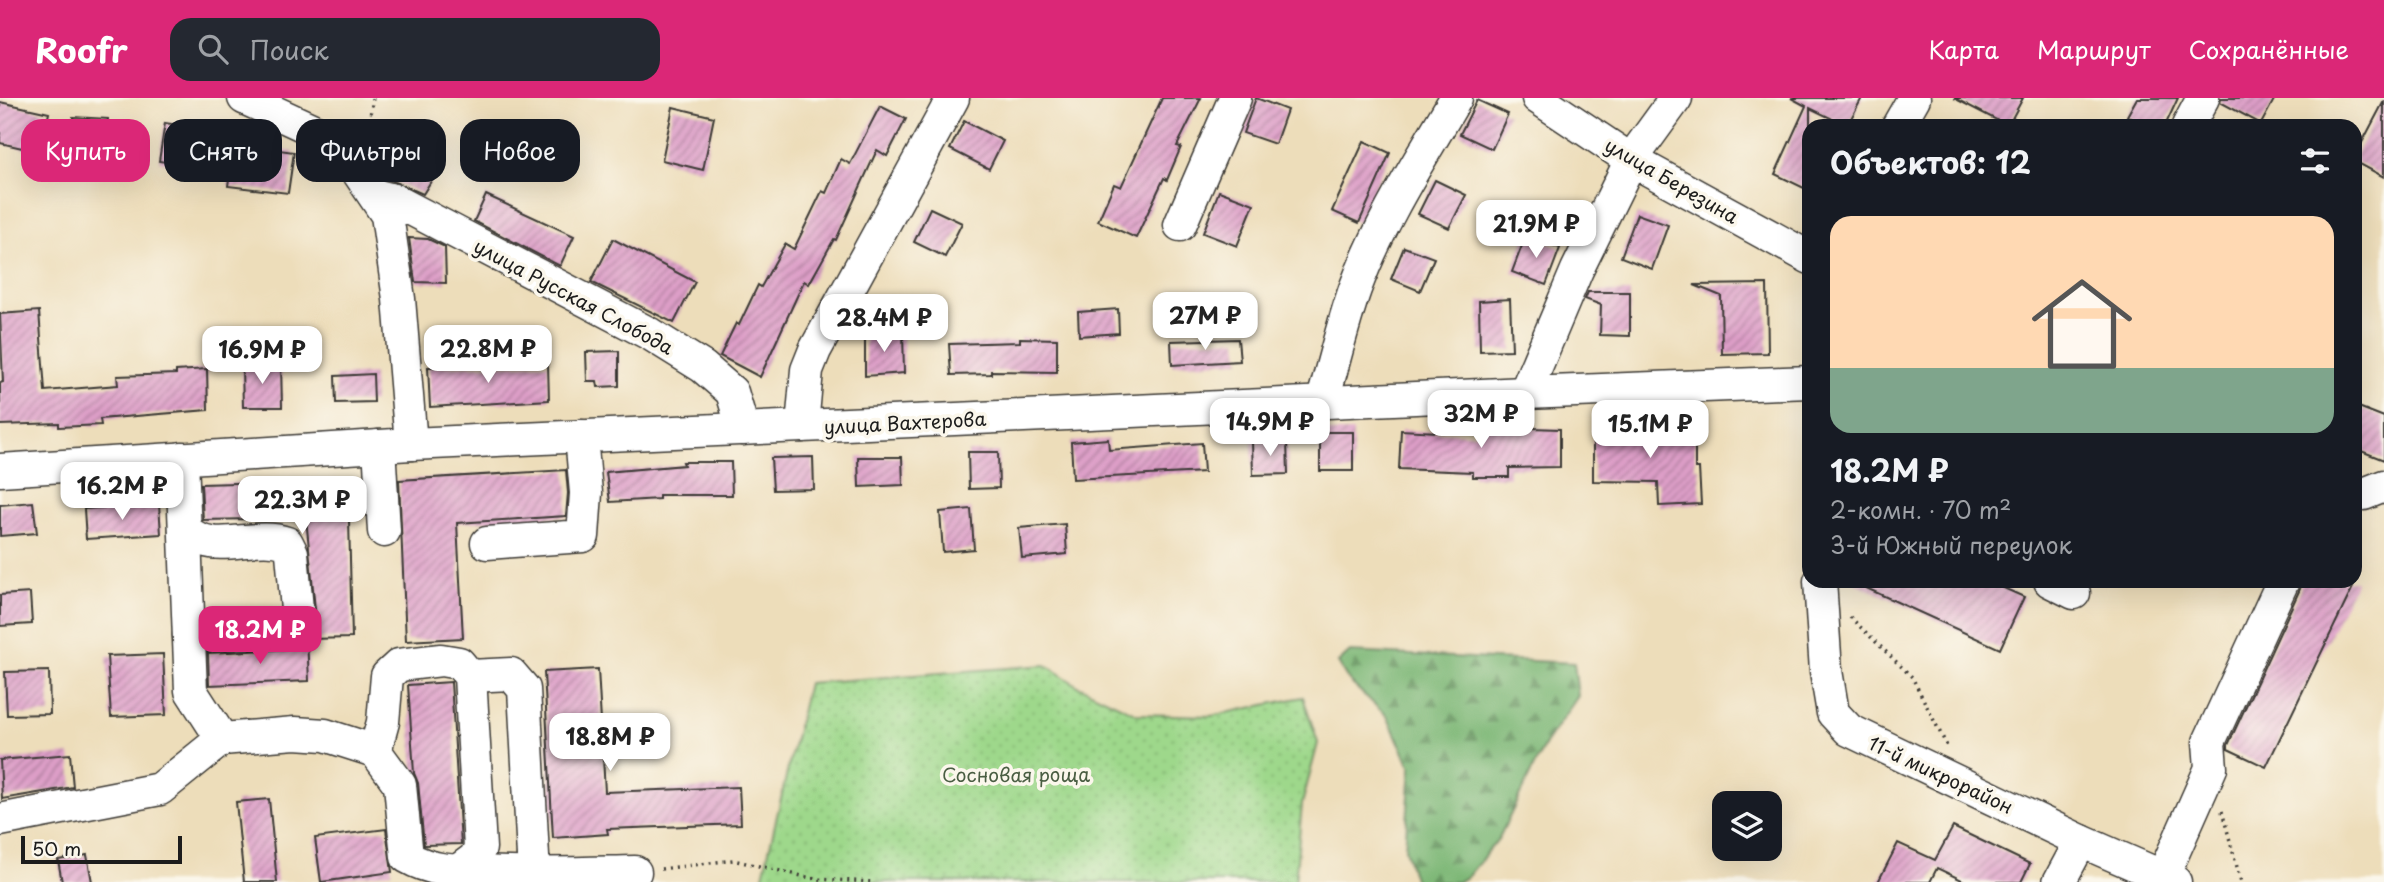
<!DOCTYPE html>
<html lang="ru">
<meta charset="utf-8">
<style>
body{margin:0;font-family:"Playpen Sans",sans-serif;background:#242831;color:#f1f3f6;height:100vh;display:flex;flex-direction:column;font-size:26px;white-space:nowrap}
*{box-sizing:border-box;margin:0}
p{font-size:23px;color:#9ea1a6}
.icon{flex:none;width:38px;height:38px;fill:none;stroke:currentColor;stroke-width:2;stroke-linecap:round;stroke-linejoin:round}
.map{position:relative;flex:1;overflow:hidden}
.drawer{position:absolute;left:1802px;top:21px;width:560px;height:469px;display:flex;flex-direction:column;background:#171b24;border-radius:21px;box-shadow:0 7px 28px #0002}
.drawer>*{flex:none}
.guide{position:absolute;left:21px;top:21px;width:665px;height:63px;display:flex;gap:14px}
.tools{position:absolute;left:1712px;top:693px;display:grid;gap:14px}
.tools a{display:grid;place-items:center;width:70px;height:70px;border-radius:14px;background:#171b24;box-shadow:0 7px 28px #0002;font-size:35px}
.scale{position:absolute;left:21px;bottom:18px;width:161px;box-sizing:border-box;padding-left:7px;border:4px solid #1c1c1c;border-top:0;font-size:19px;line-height:24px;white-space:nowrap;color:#1c1c1c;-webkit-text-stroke:5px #fbf7ec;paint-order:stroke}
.price{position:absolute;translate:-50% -60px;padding:0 16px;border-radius:14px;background:#fff;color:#222;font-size:23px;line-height:46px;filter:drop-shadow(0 2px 4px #0008)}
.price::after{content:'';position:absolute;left:50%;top:42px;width:21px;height:16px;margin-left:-10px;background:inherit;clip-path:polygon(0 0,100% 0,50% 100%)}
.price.current{background:#db2777;color:#fff}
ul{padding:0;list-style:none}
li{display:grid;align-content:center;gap:14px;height:371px;padding:0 28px}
li span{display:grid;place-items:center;height:217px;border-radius:21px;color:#555}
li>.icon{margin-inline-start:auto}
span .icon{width:126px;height:126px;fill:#fffc;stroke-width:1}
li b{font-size:30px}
h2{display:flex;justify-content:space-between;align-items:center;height:84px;padding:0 28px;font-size:30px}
.tag{padding:0 24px;border-radius:21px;background:#171b24;box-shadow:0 7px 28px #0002;font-size:24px;line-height:63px}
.tag.current{background:#db2777;color:#fff}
header{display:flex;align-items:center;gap:42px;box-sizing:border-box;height:98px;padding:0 35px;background:#db2777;color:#fff}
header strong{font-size:33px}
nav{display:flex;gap:38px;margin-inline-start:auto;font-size:24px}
.search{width:490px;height:63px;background:#242831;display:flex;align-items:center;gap:18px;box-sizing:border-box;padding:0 24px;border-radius:21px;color:#9ea1a6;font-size:26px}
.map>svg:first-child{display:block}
.forest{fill:url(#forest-firs);stroke:#4d6a4a;stroke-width:2}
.park{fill:url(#park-dots);stroke:#5d7a54;stroke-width:2}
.building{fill:url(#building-hatch)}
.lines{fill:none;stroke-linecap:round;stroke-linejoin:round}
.minor-casing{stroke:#3b3934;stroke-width:35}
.path{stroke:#3b3934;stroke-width:3.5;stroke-dasharray:2 5;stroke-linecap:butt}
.minor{stroke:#fff;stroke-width:32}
.labels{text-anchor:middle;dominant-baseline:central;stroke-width:7;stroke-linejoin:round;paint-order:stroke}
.street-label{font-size:19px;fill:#1c1c1c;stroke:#fbf7ec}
.park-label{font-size:19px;fill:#4a5e43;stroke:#fbf7ec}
</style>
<header>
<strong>Roofr</strong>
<div class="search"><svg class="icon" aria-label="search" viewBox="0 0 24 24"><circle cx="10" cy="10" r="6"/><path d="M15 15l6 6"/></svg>Поиск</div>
<nav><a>Карта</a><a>Маршрут</a><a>Сохранённые</a></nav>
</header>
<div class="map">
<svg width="2384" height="784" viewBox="0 0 2384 784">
<defs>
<pattern id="forest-firs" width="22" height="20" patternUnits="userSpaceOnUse" patternTransform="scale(1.75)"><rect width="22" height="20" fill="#7eb877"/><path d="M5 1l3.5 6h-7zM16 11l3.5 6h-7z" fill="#669561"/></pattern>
<pattern id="park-dots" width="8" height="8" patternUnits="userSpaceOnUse" patternTransform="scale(1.75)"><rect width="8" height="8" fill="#9ed88b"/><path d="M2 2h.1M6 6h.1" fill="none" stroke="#88b977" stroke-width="1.8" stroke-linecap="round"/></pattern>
<pattern id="building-hatch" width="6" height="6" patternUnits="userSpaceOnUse" patternTransform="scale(1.75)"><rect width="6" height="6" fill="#dd9ec7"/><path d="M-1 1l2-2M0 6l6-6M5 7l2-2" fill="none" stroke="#b280a1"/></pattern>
</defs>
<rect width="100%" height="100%" fill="#fbf7ec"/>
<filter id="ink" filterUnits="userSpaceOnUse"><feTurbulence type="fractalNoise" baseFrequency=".0143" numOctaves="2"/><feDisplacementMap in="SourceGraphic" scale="14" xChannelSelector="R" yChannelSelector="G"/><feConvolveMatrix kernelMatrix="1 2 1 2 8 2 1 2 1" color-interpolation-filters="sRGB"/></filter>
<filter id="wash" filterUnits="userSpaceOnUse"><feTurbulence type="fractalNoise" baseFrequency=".00686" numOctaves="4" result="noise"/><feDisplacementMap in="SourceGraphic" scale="28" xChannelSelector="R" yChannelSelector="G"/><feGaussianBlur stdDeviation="1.57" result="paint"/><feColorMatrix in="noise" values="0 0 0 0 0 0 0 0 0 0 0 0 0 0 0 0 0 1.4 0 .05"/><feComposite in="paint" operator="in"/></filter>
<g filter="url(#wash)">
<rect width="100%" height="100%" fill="#edddba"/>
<polygon class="forest" points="1350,554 1574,565 1578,598 1545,646 1499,740 1469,777 1458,784 1415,784 1405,751 1411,670 1387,618 1349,583 1338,565"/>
<polygon class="park" points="1046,567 1078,588 1137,616 1211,618 1303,599 1318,645 1302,706 1295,784 747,784 762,782 808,585"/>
<g id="blocks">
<g class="building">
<polygon points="1162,0 1201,0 1177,48 1181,49 1167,82 1164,80 1136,140 1098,123 1114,86 1121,89"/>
<polygon points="1256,0 1287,12 1275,46 1243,35"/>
<polygon points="1791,0 1862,0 1847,28 1810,10 1810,93 1775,76 1806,8"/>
<polygon points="1954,0 2023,0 2008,28"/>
<polygon points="2137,0 2178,0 2165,28 2144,28 2127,18"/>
<polygon points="2221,0 2275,0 2261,26 2220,4"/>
<polygon points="1477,2 1508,16 1492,51 1460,36"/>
<polygon points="2384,3 2384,79 2356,64 2356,56"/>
<polygon points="0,4 49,15 40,54 0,45"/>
<polygon points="880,8 906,21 887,58 877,52 836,142 834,141 809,186 804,183 760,279 720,258 736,225 739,227 758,187 761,189 785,146 794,151 822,93 826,95 841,61 850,66"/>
<polygon points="673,9 714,19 703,72 662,62"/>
<polygon points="73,19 108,21 106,59 71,57"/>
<polygon points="964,23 1003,43 989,71 950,51"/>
<polygon points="165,25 209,32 208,42 294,54 288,95 228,88 230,74 159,63"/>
<polygon points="1364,43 1390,55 1359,125 1332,113"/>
<polygon points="398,54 436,75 423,96 384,79"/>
<polygon points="1435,82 1466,97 1449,130 1418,116"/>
<polygon points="1219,93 1254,106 1237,148 1203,135"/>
<polygon points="486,97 574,138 560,168 474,123"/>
<polygon points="930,110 962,125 945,159 914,144"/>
<polygon points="1637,116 1668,127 1652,171 1621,159"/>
<polygon points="1526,137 1560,150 1546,187 1512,174"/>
<polygon points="409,140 428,141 445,149 446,185 415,184"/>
<polygon points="613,141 695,184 674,225 591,184"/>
<polygon points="1404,149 1434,160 1420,193 1391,181"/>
<polygon points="1767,186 1768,255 1722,256 1721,198 1694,187"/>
<polygon points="1588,194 1630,194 1630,238 1600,237 1601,207 1585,201"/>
<polygon points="1510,201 1512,252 1480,253 1479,203"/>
<polygon points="1118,211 1119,235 1079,238 1078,214"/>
<polygon points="39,213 45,293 118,287 117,278 176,276 176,273 207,271 208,312 100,321 101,327 59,329 59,325 0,327 0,285 3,284 0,216"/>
<polygon points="903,234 904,275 865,278 865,236"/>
<polygon points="1020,240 1057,241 1057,274 991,273 991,276 951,277 949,246 1020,244"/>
<polygon points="1238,241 1240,263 1172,267 1171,243"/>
<polygon points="619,253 619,288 598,289 597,283 587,283 586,254"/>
<polygon points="281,266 282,309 243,309 242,269"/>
<polygon points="548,266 549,302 430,309 428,269"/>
<polygon points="373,276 374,304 336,305 335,278"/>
<polygon points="2356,308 2384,319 2384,362 2356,351"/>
<polygon points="1657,326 1695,326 1695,370 1699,370 1701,406 1659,408 1658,384 1593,383 1593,328 1657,330"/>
<polygon points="1476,328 1560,331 1560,369 1509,370 1509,379 1473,379 1473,374 1399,371 1401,332 1475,336"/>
<rect x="1320" y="334" width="33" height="39"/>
<polygon points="1108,341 1109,352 1202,345 1204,374 1073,381 1071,344"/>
<polygon points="1287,342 1288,376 1253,377 1252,343"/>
<polygon points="968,354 998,354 999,390 969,391"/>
<polygon points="813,359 814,391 773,392 771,360"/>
<polygon points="858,359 902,359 903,387 859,389"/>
<polygon points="683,364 731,364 732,397 659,397 659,401 610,404 606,374 684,367"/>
<polygon points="566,372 568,395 566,418 457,425 463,540 406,543 399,382"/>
<polygon points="348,382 352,540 309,541 316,521 306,420 203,422 201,386"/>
<polygon points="33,404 37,435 0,438 0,407"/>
<polygon points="159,406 161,436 86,441 84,411"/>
<polygon points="971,411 974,451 943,454 940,414"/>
<polygon points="1065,426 1067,456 1022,460 1019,430"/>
<polygon points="1851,483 1988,483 2024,499 2000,551"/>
<polygon points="2301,483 2356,483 2266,669 2228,651 2228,647 2300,491"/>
<polygon points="30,495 32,526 0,528 0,497"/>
<polygon points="307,540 309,583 209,587 208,555 287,551"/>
<polygon points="163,556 166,617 111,619 107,558"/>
<polygon points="598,571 605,694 739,689 741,726 607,731 608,736 553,740 544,574"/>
<polygon points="49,573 50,616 7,617 5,574"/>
<polygon points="451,584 461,746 424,747 418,685 414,675 408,587"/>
<polygon points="70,656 73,689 2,701 0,662"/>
<polygon points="269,701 277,784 244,784 236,704"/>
<polygon points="1953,729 2030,766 2021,784 1966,784 1937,770 1930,784 1878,784 1898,745 1935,762"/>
<polygon points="386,731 392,774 321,784 315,740"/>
<polygon points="87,757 92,784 62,784 58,762"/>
</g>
</g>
</g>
<g filter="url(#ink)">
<use href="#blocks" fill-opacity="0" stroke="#3b3934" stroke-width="2"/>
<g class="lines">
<g class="minor-casing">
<g id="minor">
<polyline points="244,0 337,43 387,117 399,201 411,346"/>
<polyline points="1538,0 1631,62 1810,160"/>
<polyline points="1898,28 1914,0"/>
<polyline points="2188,28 2203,0"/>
<polyline points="374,97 394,102 650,236 703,269 732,294 743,331"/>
<polyline points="1180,127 1235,0"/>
<polyline points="1525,295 1577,172 1631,62 1676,0"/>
<path d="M1322,305c11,-37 20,-77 33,-114 25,-68 65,-129 101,-191"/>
<polyline points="802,328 807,272 815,252 953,0"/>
<polyline points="379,348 384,433"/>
<polyline points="182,360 191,593 222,641"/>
<polyline points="0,372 411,346 1525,295 1810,284"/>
<polyline points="2356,394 2364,396 2384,388"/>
<path d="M185,432c30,27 67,1 102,13l5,10 6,68 -12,10 -97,4"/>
<polyline points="487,445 583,438 586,395 581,338"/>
<polyline points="1820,483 1826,573 1833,615 1849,632 2081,743 2175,784"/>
<polyline points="2050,483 2074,495"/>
<polyline points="470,578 511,576 524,591 534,777"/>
<polyline points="375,653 383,624 387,578 399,567 441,562 459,565 470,578 480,750 475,760 455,775"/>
<path d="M0,722l160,-31 62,-50 73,-6 30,2 50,16 25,34 7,72c26,15 50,14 78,15 50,3 100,1 150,0"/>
<polyline points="2163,778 2211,670 2209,644 2283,483"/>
<polyline points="2059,784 2081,743"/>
</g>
</g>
<g class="path">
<polyline points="366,43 373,0"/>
<polyline points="1850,519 1912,579 1948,650"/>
<polyline points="2222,713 2241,784"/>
<polyline points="661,771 733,762 815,781 873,784"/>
</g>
<use href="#minor" class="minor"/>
</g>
</g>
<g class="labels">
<g class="street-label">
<text transform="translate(1672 82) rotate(30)">улица Березина</text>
<text transform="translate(574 198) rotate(28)">улица Русская Слобода</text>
<text transform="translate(905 324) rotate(-3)">улица Вахтерова</text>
<text transform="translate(1941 676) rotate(25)">11-й микрорайон</text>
</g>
<g class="park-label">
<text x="1016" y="676">Сосновая роща</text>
</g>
</g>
</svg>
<div class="tools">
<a><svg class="icon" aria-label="layers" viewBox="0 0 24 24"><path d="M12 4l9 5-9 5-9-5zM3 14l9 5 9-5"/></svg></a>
</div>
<div class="scale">50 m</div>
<b class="price" style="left:1536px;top:162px">21.9M ₽</b>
<b class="price" style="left:1205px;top:254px">27M ₽</b>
<b class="price" style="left:884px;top:256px">28.4M ₽</b>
<b class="price" style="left:488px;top:287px">22.8M ₽</b>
<b class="price" style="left:262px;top:288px">16.9M ₽</b>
<b class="price" style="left:1481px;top:352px">32M ₽</b>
<b class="price" style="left:1270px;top:360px">14.9M ₽</b>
<b class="price" style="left:1650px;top:362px">15.1M ₽</b>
<b class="price" style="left:122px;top:424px">16.2M ₽</b>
<b class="price" style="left:302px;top:438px">22.3M ₽</b>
<b class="price current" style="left:260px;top:568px">18.2M ₽</b>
<b class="price" style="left:610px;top:675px">18.8M ₽</b>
<div class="guide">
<a class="tag current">Купить</a>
<a class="tag">Снять</a>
<a class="tag">Фильтры</a>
<a class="tag">Новое</a>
</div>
<section class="drawer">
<h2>Объектов: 12<svg class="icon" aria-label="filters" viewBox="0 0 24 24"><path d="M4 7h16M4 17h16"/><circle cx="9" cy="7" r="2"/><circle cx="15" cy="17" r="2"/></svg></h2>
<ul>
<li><span style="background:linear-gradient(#ffd9b3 70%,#7fa58c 0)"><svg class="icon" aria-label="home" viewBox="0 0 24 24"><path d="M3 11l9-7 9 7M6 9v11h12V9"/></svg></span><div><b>18.2M ₽</b><p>2-комн. · 70 m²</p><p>3-й Южный переулок</p></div></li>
</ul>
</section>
</div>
